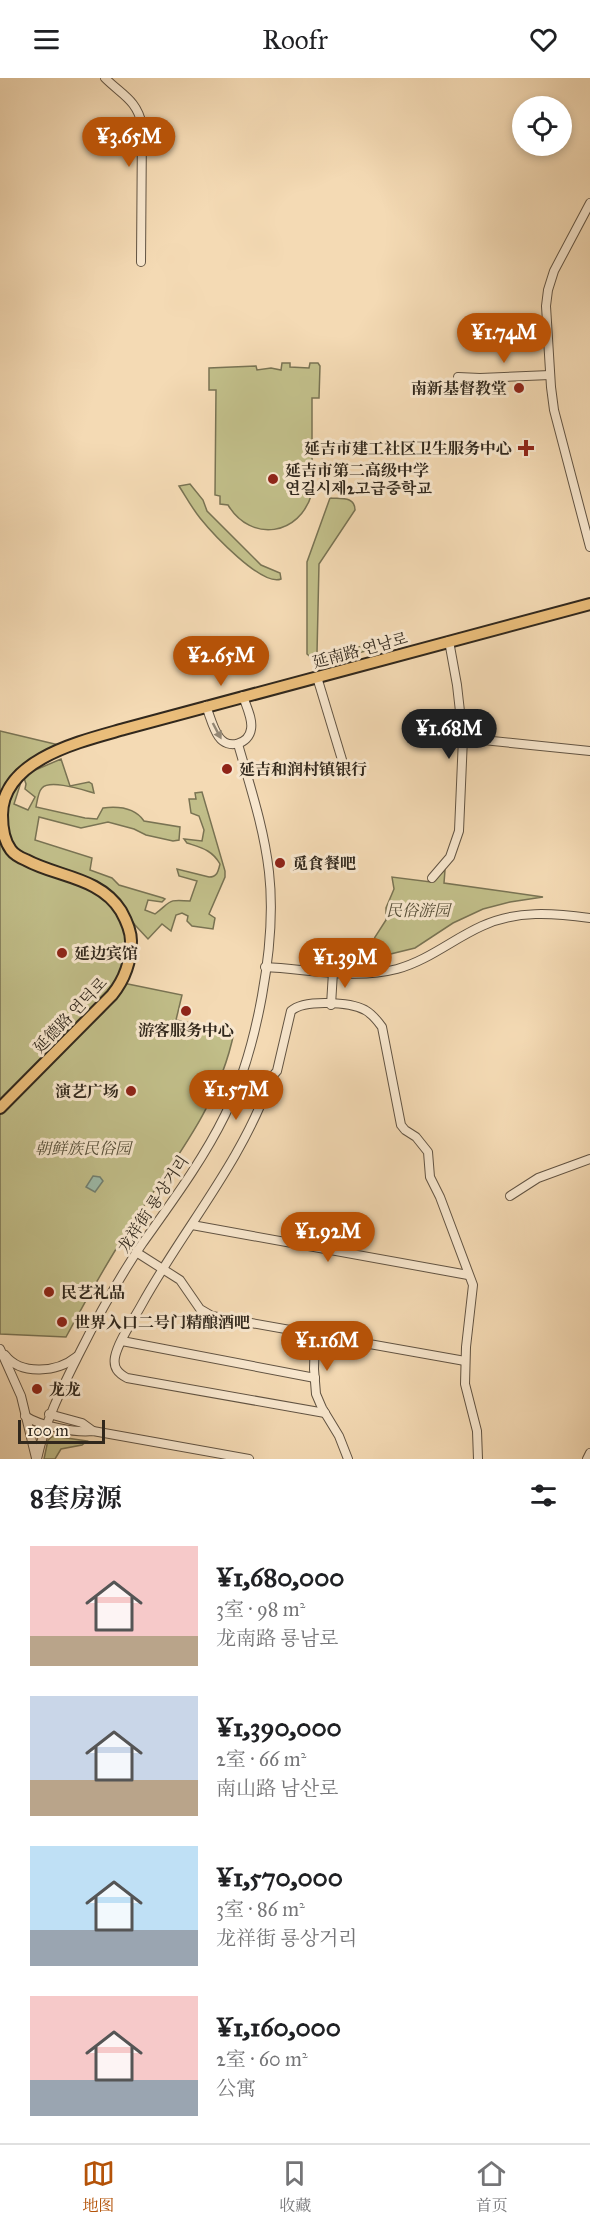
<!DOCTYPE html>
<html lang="zh">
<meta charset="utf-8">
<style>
body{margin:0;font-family:"IM FELL Great Primer","Noto Serif SC","Noto Serif KR",serif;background:#f6f6f6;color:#202124;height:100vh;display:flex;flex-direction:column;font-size:22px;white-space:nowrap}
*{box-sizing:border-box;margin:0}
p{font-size:20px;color:#757577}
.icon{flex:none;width:33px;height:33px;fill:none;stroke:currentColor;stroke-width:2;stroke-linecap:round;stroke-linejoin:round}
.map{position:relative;height:1381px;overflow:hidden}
.side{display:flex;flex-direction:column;background:#fff;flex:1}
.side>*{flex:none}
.controls{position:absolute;left:512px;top:18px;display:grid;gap:12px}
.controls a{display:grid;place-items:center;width:60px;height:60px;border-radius:50%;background:#fff;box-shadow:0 3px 9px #0003;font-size:30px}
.scale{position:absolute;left:18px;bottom:15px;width:87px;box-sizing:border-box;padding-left:6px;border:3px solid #31281d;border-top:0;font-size:16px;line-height:21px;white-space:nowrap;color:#31281d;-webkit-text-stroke:4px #f8e7ce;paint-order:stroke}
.price{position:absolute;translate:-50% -51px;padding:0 14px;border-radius:21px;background:#b45309;color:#fff;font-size:20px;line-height:39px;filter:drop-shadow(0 2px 3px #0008)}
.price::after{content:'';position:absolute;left:50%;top:36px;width:18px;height:14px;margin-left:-9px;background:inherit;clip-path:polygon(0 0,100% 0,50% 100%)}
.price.active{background:#222;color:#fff}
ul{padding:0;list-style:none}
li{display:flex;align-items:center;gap:18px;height:150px;padding:0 30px}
li span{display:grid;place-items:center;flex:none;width:168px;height:120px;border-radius:0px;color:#555}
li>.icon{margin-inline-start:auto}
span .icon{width:72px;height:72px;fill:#fffc;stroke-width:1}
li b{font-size:26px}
h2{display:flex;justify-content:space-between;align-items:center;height:72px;padding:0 30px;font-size:26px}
header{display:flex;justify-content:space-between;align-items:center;height:78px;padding:0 30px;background:#fff;font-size:27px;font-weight:600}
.dock{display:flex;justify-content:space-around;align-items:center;height:84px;border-top:2px solid #e0e0e0;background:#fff;font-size:16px;color:#757577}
.dock a{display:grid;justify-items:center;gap:3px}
.dock .active{color:#b45309}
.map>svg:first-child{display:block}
.green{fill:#c1be89;stroke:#797353;stroke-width:1.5}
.water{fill:#9cbbaa;stroke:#718072;stroke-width:1.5}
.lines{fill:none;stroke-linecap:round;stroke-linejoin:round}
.minor-casing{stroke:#625443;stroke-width:10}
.major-casing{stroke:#31281d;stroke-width:14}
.minor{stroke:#f8e7ce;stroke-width:8}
.major{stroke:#eabd7a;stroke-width:10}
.oneway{fill:#948876}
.poi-dot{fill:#8f2418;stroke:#f8e7ce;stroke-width:2}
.labels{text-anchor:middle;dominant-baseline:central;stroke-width:6;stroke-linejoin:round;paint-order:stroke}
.poi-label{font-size:16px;font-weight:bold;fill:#31281d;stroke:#f8e7ce;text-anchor:start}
.street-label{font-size:16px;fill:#31281d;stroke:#f8e7ce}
.park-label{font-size:16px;font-style:italic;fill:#554e38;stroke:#f8e7ce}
</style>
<header><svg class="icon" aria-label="menu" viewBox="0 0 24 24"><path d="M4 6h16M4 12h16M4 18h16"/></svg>Roofr<svg class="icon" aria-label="heart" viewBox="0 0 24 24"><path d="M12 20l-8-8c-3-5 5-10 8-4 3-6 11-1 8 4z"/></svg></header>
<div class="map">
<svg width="590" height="1381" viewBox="0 0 590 1381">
<rect width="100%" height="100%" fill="#f4dab4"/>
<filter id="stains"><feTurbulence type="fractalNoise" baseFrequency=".00333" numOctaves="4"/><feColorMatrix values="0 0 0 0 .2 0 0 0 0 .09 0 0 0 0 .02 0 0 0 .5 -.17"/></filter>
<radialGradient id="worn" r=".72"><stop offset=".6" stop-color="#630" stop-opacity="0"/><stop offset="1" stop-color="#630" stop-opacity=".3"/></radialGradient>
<g class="green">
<path d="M282,285h8v4l19,1 1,-5h8l2,3 -1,32h-7v95c-12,43 -61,50 -84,12l-8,-1v-8l-5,-1 1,-105h-7v-22l47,-2 1,4 14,-2 10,2z"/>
<path d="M190,406l13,16 4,11 54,54 19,8 1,6c-19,8 -69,-46 -81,-61 -8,-10 -14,-21 -21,-32z"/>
<path d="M330,420c11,1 25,-2 25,12l-36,54 -2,89 47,-7 2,5 -49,12 -10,-9v-92z"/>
<path d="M0,653l63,15c-31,13 -50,17 -63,51z"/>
<path d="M61,681l9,27 19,-4 3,2 2,9c-11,-3 -44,-14 -52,-5 -4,4 -5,14 -6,19l49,11 12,1 6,-11c16,-2 32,0 41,13l36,6 -1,13 -6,1 -27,-6 -12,-6 -26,-7 -27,6 -42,-11 -4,23 57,18 -2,12 22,8 7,7 44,13 2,1 -3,3 -14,-2 -3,10 10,4c17,-13 12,-15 35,-13l7,-20 -18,-5 -2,-7 32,8c8,0 9,-5 11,-13 -8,-14 -18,-16 -33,-21l-3,-4 18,2 2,-11 -5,-14 -8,-3 -2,-14h7l-1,-6 7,-1 23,79v6l-16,37 6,4 -2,11 -21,-3 -5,-5 1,-5 -6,-3 -6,2 -5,16 -9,-7 -14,15 -13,-14 -13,-19 -98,-50 -8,-8 -10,-19v-27l15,-20 -7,22 14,6 7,-13 -10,-8 1,-5 -2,-6 9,-7z"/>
<polygon points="0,752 8,769 77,804 110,824 122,837 130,871 116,905 0,1023"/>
<polygon points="445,792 444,805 543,819 510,824 483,831 453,845 415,870 362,883 362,878 367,878 375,859 386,842 386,830 394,811 392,799 431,804"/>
<path d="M123,905l59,12 -6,25 58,12c-14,72 -61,130 -101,190 -24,37 -46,76 -67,115l-66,-3v-221l104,-101z"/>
<polygon points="53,1358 87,1363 82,1367 61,1371 55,1381 44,1381 48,1362"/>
</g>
<polygon class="water" points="93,1098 100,1099 103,1103 95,1114 86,1109"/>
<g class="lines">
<g class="minor-casing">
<g id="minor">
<path d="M105,0c17,17 32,22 37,47l-1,137"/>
<polyline points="590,125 554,193 548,212 546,228 551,309 554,332 590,469"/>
<polyline points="458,299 480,300 550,297"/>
<polyline points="317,599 346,695"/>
<path d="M206,628c4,10 7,23 13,31 9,13 30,7 32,-8 2,-10 -5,-23 -8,-33"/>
<polyline points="463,660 590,673"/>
<polyline points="432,800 450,779 459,753 463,660 457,607 449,563"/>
<path d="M265,889c43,2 90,13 132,2 32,-9 56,-30 85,-43 35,-16 71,-13 108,-8"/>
<polyline points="331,927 333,894"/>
<polyline points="510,1118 538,1100 590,1081"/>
<polyline points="192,1147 468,1197"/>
<polyline points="136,1174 180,1202 200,1231 212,1238 465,1283"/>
<polyline points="315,1257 314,1291 316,1316 322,1330 339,1358 348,1381"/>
<polyline points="122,1263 315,1300"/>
<polyline points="0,1271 21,1318 36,1380"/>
<path d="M5,1277c16,21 53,17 71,2"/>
<path d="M325,1335l-198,-35c-9,-5 -14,-10 -12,-21 3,-16 19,-38 27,-53 42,-76 100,-142 129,-226l6,-7 14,-60c13,-12 59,-9 74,-1 7,4 12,10 17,17l19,98 4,5 11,7 12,15 2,25 10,20 33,88 -7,62 -1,37 12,47 1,28"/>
<polyline points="49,1336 82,1345 93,1353"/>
<path d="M25,1338c15,10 50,17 68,15l156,28"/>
<path d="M37,1381c8,-38 25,-71 42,-105 19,-38 39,-75 63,-110 29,-41 61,-84 83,-129 32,-64 52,-173 44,-243 -5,-44 -19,-86 -31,-128"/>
<polyline points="587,1381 590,1375"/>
</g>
</g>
<g class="major-casing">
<path id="major" d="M0,1030l112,-113c13,-16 19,-33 19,-54 0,-11 -5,-21 -10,-30 -21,-34 -64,-34 -95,-51 -5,-2 -12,-6 -15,-10 -7,-9 -9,-24 -9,-35 0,-56 80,-74 122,-86l466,-125"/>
</g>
<use href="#minor" class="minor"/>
<use href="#major" class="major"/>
</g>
<defs><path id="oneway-solid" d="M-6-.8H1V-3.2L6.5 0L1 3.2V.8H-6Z" transform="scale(1.5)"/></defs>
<use class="oneway" href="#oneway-solid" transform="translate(217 653) rotate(62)"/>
<g class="poi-dot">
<circle cx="519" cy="310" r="6"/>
<path d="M523 361h6v6h6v6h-6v6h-6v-6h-6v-6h6z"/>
<circle cx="273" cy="401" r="6"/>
<circle cx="227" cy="691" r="6"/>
<circle cx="280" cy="785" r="6"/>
<circle cx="62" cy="875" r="6"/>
<circle cx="186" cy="933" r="6"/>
<circle cx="131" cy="1013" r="6"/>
<circle cx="49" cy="1214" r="6"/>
<circle cx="62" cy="1244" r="6"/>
<circle cx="37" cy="1311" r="6"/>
</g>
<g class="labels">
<g class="poi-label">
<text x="507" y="310" text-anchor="end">南新基督教堂</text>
<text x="512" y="370" text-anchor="end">延吉市建工社区卫生服务中心</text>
<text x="285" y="392">延吉市第二高级中学<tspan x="285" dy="18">연길시제2고급중학교</tspan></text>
<text x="239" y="691">延吉和润村镇银行</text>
<text x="292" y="785">觅食餐吧</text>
<text x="74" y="875">延边宾馆</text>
<text x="186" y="952" text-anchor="middle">游客服务中心</text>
<text x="119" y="1013" text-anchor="end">演艺广场</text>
<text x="61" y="1214">民艺礼品</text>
<text x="74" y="1244">世界入口二号门精酿酒吧</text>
<text x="49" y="1311">龙龙</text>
</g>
<g class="street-label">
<text transform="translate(360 572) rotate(-15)">延南路 연남로</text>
<text transform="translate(70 937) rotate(-46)">延德路 연덕로</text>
<text transform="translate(153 1126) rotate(-56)">龙祥街 룡상거리</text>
</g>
<g class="park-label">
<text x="418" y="832">民俗游园</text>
<text x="83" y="1070">朝鲜族民俗园</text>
</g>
</g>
<rect width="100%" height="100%" filter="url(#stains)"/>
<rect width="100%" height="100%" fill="url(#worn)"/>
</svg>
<div class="controls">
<a><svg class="icon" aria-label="locate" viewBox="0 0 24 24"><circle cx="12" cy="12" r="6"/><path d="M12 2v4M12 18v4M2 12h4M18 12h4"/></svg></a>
</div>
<div class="scale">100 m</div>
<b class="price" style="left:129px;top:90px">¥3.65M</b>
<b class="price" style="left:504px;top:286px">¥1.74M</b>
<b class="price" style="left:221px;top:609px">¥2.65M</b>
<b class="price active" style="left:449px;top:682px">¥1.68M</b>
<b class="price" style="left:345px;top:911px">¥1.39M</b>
<b class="price" style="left:236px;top:1043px">¥1.57M</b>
<b class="price" style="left:328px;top:1185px">¥1.92M</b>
<b class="price" style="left:327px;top:1294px">¥1.16M</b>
</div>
<section class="side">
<h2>8套房源<svg class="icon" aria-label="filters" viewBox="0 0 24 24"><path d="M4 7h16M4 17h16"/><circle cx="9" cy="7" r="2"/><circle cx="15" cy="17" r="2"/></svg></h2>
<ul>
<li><span style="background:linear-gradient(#f6c9c9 75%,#b9a48a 0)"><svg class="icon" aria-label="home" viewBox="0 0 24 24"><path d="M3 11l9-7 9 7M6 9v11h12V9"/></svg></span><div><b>¥1,680,000</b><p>3室 · 98 m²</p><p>龙南路 룡남로</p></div></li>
<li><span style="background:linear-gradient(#c9d6e8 70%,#b9a48a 0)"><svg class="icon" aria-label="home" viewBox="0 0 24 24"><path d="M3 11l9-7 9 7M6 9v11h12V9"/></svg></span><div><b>¥1,390,000</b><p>2室 · 66 m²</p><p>南山路 남산로</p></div></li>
<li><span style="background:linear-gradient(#bfe0f5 70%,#9aa5b1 0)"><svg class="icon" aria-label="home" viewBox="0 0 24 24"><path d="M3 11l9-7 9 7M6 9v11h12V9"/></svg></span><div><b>¥1,570,000</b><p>3室 · 86 m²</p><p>龙祥街 룡상거리</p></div></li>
<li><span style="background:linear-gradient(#f6c9c9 70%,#9aa5b1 0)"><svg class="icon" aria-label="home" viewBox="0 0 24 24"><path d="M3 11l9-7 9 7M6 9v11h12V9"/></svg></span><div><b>¥1,160,000</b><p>2室 · 60 m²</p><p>公寓</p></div></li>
</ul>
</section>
<nav class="dock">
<a class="active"><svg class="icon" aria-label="map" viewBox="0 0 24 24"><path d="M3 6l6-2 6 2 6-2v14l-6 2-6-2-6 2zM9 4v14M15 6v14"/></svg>地图</a>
<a><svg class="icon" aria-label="saved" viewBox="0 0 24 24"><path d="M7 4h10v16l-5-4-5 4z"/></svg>收藏</a>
<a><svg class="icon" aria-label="home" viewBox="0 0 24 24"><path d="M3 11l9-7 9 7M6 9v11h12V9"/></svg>首页</a>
</nav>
